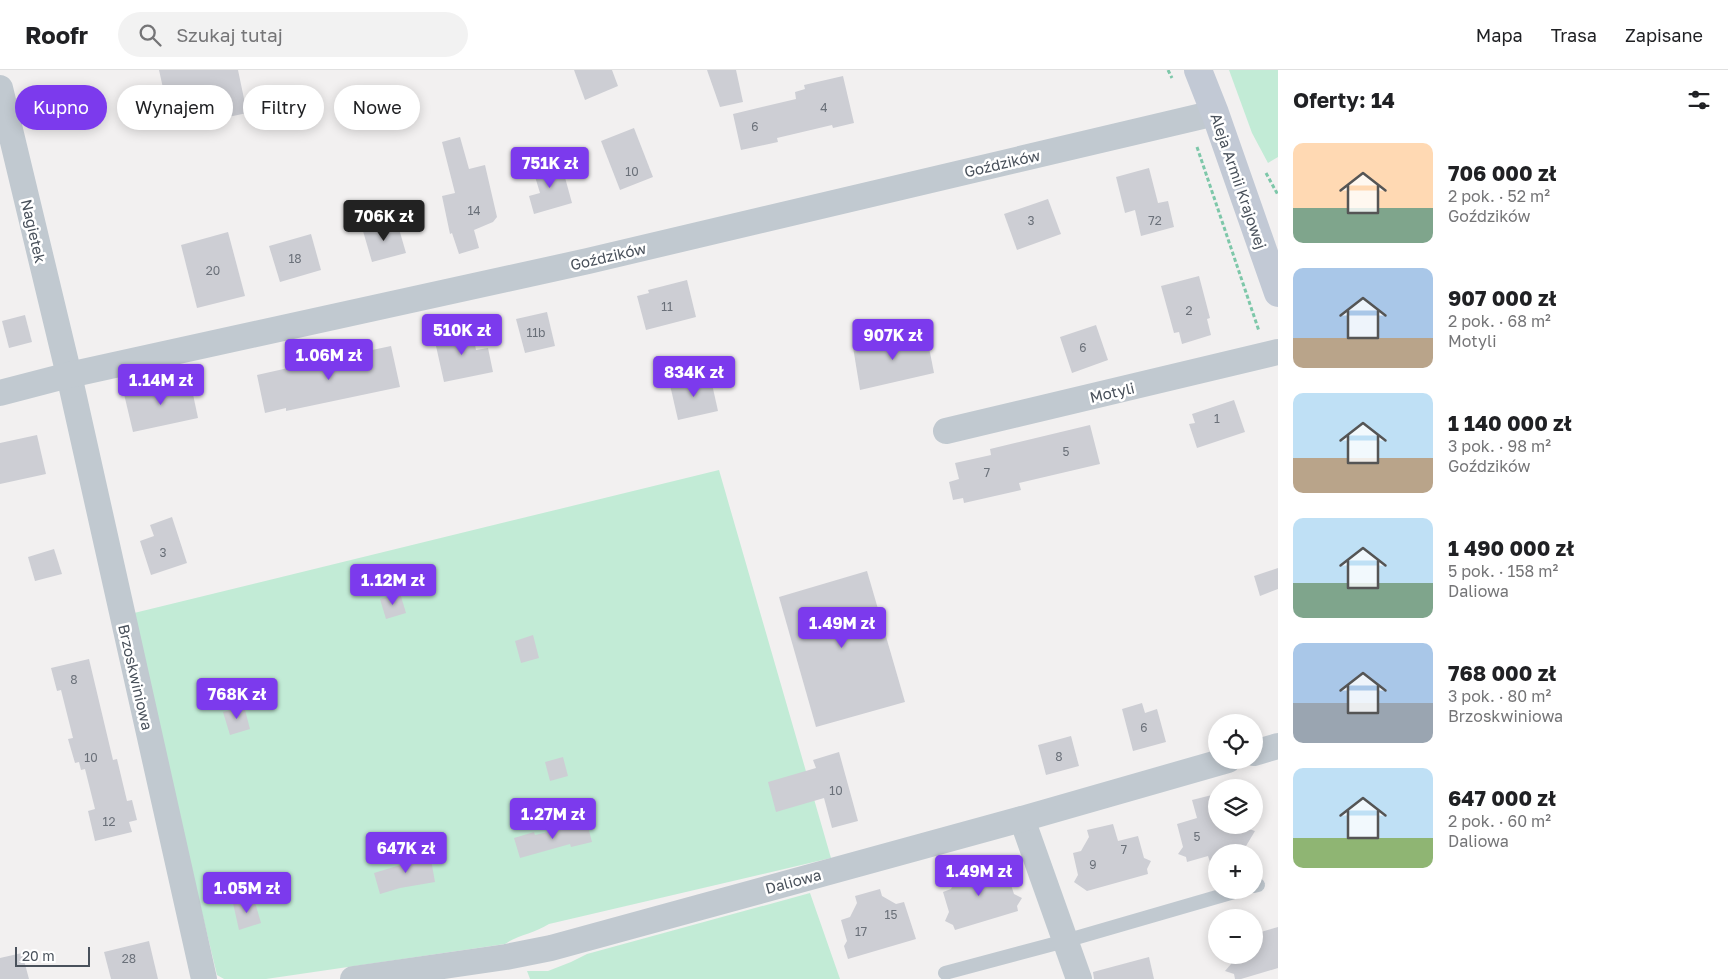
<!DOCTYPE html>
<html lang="pl">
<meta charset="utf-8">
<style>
body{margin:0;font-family:"Golos Text",sans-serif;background:#f2f2f2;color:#202124;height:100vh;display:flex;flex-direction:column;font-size:19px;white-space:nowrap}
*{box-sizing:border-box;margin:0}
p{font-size:16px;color:#757577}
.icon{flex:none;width:28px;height:28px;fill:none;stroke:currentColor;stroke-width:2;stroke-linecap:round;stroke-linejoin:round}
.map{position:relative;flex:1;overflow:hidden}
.side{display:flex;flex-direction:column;background:#fff;width:450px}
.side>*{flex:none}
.guide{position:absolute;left:15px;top:15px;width:475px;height:45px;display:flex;gap:10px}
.buttons{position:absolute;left:1208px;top:644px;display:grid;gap:10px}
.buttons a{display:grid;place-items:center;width:55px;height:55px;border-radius:50%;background:#fff;box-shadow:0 2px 12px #0003;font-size:25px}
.scale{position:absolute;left:15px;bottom:12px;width:75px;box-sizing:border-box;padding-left:5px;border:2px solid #49515b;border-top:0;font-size:14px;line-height:18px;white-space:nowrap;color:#49515b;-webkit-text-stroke:4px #fff;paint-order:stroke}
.price{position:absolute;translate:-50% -42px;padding:0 11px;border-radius:5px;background:#7c3aed;color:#fff;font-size:16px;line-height:32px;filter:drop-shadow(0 1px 2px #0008)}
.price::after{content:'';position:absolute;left:50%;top:30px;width:15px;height:11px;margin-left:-8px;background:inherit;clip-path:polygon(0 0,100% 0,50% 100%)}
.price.current{background:#222;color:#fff}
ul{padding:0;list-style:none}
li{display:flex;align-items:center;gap:15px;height:125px;padding:0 15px}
li span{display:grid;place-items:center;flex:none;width:140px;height:100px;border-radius:10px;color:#555}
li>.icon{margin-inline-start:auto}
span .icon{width:60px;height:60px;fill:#fffc;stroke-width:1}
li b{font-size:21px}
h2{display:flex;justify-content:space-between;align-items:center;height:60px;padding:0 15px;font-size:21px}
.chip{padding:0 18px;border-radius:22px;background:#fff;box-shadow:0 2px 12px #0003;font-size:18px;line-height:45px}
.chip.current{background:#7c3aed;color:#fff}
header{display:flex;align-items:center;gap:30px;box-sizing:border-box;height:70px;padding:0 25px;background:#fff;border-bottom:1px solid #e0e0e0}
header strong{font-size:24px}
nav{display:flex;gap:28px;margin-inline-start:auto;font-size:18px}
.search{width:350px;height:45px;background:#f2f2f2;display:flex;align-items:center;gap:12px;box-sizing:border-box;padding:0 18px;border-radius:28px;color:#757577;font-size:19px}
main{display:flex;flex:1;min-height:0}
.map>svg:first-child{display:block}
.green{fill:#c2ebd6}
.building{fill:#cdced4}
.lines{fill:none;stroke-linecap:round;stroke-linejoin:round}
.path{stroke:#7dc7a9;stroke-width:3;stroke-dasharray:4 2.5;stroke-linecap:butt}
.lane{stroke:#c1c9d0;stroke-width:14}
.street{stroke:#c1c9d0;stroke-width:26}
.secondary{stroke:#c2c9d5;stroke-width:28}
.labels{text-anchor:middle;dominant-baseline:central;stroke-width:5;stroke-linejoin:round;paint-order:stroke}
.number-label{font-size:12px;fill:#6a7079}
.street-label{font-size:15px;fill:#49515b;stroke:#fff}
</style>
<header>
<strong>Roofr</strong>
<div class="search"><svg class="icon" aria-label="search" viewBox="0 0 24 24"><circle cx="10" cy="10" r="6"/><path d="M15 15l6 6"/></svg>Szukaj tutaj</div>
<nav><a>Mapa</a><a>Trasa</a><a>Zapisane</a></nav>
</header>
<main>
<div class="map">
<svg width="1278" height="909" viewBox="0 0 1278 909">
<rect width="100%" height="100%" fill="#f2f0f0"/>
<g class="green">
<polygon points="1229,0 1278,0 1278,87 1268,93 1252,63"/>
<path d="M719,400l112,388 -282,66c-14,9 -31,11 -44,20l-239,35h-42l-7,-4 -87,-361z"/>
<polygon points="810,823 840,909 530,909 527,901 548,901 571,892 587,884"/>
</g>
<g class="building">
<polygon points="159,0 238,0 247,43 205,52 199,60 160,35 165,27"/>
<polygon points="574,0 612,0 618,16 585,30"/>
<polygon points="707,0 736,0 743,32 720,37"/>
<polygon points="843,6 854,53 833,58 832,55 777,68 778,72 741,80 733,44 796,29 795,22 805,19 804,15"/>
<polygon points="634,58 653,107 620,120 601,71"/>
<polygon points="460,67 469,99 485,95 497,147 493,152 474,160 479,178 459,184 452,163 450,164 442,126 455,123 442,72"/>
<polygon points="561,93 572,133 534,144 529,126 540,123 533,100"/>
<polygon points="1149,98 1158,133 1168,131 1174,157 1141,166 1135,140 1125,143 1116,107"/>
<polygon points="1048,129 1061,164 1017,180 1004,144"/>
<polygon points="397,152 406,183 372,192 363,161"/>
<polygon points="228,162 245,226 197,238 181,175"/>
<polygon points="311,164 321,200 280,212 269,176"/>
<polygon points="1199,206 1210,248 1207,249 1211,265 1182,274 1179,262 1174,263 1161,216"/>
<polygon points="687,210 696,247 646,260 637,226 649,223 648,220"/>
<polygon points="547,242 555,276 525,283 516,249"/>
<polygon points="25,245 32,272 9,278 2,251"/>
<polygon points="1096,255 1108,290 1072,303 1060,267"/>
<polygon points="472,259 476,280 488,278 493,302 444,312 434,267"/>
<polygon points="926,262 934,303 860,320 853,277"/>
<polygon points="391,276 400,317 286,341 286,338 265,343 257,305 297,296 298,297 359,285 358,283"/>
<polygon points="710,305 718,341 678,350 670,315"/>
<polygon points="190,310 198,348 133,362 124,324"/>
<polygon points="1234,330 1245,362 1197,378 1189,354 1195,353 1192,344"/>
<polygon points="1090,355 1100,394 1019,413 1021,420 964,433 963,428 953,430 949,412 959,409 955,393 991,385 990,379"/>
<polygon points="37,365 46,404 0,414 0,373"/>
<polygon points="172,447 187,493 151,505 140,471 154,466 150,455"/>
<polygon points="54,479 62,504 35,511 28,487"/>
<polygon points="1278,498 1278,519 1260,526 1254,506"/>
<polygon points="867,501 905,632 816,657 779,527"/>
<polygon points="400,523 406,543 386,549 380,529"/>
<polygon points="533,565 539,588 521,593 515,571"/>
<polygon points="89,589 113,690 117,689 127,731 132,730 137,750 129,752 132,762 95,771 88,741 95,739 85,699 81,700 79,692 75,693 68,669 73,668 61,620 57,621 51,598"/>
<polygon points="1142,633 1145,643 1157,639 1166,672 1133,681 1122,639"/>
<polygon points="244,636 250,659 230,665 223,642"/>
<polygon points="1071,666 1079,696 1046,705 1038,675"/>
<polygon points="839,682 858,751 832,758 824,728 776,742 768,712 816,698 813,690"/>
<polygon points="563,687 568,706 550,711 545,692"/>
<polygon points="1216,724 1216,755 1246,755 1246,758 1255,761 1246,776 1223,782 1216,782 1216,794 1211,795 1208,786 1187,792 1186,787 1178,784 1183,777 1177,754 1197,748 1192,730"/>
<polygon points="587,753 592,772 571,777 570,774 520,788 514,768 534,762 535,765"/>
<polygon points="1113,754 1118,771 1138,766 1144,788 1151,791 1147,799 1148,804 1087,821 1074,812 1078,805 1073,783 1081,781 1089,767 1087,760"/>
<polygon points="430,784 435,812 400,818 380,824 374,803 407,793 406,788"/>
<polygon points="978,793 1000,805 1007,803 1014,824 1022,828 1017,836 1018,841 955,860 953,855 945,851 949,842 943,822 951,819 962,798"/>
<polygon points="880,819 882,826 896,834 904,832 916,869 848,889 844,876 847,871 841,850 850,847 857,833 855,826"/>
<polygon points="254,829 261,853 239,860 233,833"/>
<polygon points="1278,857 1278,898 1241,909 1235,909 1234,904 1225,901 1231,894 1228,885 1254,885 1254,864"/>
<polygon points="149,871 158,909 111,909 104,882"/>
<polygon points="22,883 29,909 0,909 0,888"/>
<polygon points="1149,887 1154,909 1094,909 1093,902"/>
</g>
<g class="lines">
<g class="path">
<polyline points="1168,0 1172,8"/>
<polyline points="1197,77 1259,261"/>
<polyline points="1266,103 1278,125"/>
</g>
<g class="lane">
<polyline points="1254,816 1258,815"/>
<polyline points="945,903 1065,871 1241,820"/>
</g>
<g class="street">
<polyline points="0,18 69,305 204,909"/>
<polyline points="0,323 69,305 588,191 1215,43"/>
<polyline points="946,361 1278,282"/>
<polyline points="1254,683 1278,676"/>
<polyline points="1022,749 1079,909"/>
<polyline points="353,909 506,887 551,878 1022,749 1228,690"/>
</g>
<polyline class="secondary" points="1198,0 1215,43 1278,223"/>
</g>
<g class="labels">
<g class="number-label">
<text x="824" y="37">4</text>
<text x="755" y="56">6</text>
<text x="632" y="101">10</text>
<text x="474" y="140">14</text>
<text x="1031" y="150">3</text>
<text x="1155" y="150">72</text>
<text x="295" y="188">18</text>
<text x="213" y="200">20</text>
<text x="667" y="236">11</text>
<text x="1189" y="240">2</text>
<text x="536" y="262">11b</text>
<text x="1083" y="277">6</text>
<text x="1217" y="348">1</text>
<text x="1066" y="381">5</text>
<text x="987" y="402">7</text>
<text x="163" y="482">3</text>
<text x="74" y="609">8</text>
<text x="1144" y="657">6</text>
<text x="1059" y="686">8</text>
<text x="91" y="687">10</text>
<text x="836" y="720">10</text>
<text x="109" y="751">12</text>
<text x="1197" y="766">5</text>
<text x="1124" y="779">7</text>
<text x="1093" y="794">9</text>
<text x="891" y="844">15</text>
<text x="861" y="861">17</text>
<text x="129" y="888">28</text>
</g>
<g class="street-label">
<text transform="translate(1002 93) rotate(-13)">Goździków</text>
<text transform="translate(1239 111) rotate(71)">Aleja Armii Krajowej</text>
<text transform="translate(34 161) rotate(77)">Nagietek</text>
<text transform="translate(608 186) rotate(-13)">Goździków</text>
<text transform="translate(1112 322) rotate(-13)">Motyli</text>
<text transform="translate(136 607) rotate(77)">Brzoskwiniowa</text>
<text transform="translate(793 811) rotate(-15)">Daliowa</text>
</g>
</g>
</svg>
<div class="buttons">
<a><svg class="icon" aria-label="locate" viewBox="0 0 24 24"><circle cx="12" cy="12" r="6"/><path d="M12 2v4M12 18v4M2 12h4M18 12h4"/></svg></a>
<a><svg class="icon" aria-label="layers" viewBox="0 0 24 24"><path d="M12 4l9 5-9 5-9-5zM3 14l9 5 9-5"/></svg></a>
<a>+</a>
<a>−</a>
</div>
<div class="scale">20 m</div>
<b class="price" style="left:550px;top:119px">751K zł</b>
<b class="price current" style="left:384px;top:172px">706K zł</b>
<b class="price" style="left:462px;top:286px">510K zł</b>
<b class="price" style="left:893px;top:291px">907K zł</b>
<b class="price" style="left:329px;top:311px">1.06M zł</b>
<b class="price" style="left:694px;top:328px">834K zł</b>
<b class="price" style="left:161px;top:336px">1.14M zł</b>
<b class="price" style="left:393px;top:536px">1.12M zł</b>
<b class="price" style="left:842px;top:579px">1.49M zł</b>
<b class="price" style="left:237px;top:650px">768K zł</b>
<b class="price" style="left:553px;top:770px">1.27M zł</b>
<b class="price" style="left:406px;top:804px">647K zł</b>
<b class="price" style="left:979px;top:827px">1.49M zł</b>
<b class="price" style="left:247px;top:844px">1.05M zł</b>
<div class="guide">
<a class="chip current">Kupno</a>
<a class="chip">Wynajem</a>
<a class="chip">Filtry</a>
<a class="chip">Nowe</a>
</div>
</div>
<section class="side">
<h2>Oferty: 14<svg class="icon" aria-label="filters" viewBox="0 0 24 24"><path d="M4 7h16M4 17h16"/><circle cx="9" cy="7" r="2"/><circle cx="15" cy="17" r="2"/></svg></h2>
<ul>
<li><span style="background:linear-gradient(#ffd9b3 65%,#7fa58c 0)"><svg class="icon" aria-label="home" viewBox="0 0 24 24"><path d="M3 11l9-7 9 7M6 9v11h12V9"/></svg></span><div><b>706 000 zł</b><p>2 pok. · 52 m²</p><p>Goździków</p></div></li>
<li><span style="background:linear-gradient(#a9c7e8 70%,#b9a48a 0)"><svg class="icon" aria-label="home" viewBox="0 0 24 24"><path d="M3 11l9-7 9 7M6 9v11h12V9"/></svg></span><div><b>907 000 zł</b><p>2 pok. · 68 m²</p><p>Motyli</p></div></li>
<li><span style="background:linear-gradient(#bfe0f5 65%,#b9a48a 0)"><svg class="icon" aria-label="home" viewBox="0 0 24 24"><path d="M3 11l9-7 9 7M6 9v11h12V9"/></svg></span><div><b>1 140 000 zł</b><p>3 pok. · 98 m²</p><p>Goździków</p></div></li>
<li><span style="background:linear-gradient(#bfe0f5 65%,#7fa58c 0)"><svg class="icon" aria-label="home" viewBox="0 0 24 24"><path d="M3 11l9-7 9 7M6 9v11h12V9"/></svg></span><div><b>1 490 000 zł</b><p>5 pok. · 158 m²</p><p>Daliowa</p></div></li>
<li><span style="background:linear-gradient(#a9c7e8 60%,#9aa5b1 0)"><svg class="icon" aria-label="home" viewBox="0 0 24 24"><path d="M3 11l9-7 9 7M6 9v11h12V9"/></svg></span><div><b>768 000 zł</b><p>3 pok. · 80 m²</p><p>Brzoskwiniowa</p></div></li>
<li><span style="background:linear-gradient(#bfe0f5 70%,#8fb573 0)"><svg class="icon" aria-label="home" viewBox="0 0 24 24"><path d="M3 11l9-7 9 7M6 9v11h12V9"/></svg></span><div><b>647 000 zł</b><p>2 pok. · 60 m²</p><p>Daliowa</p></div></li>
</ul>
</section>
</main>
